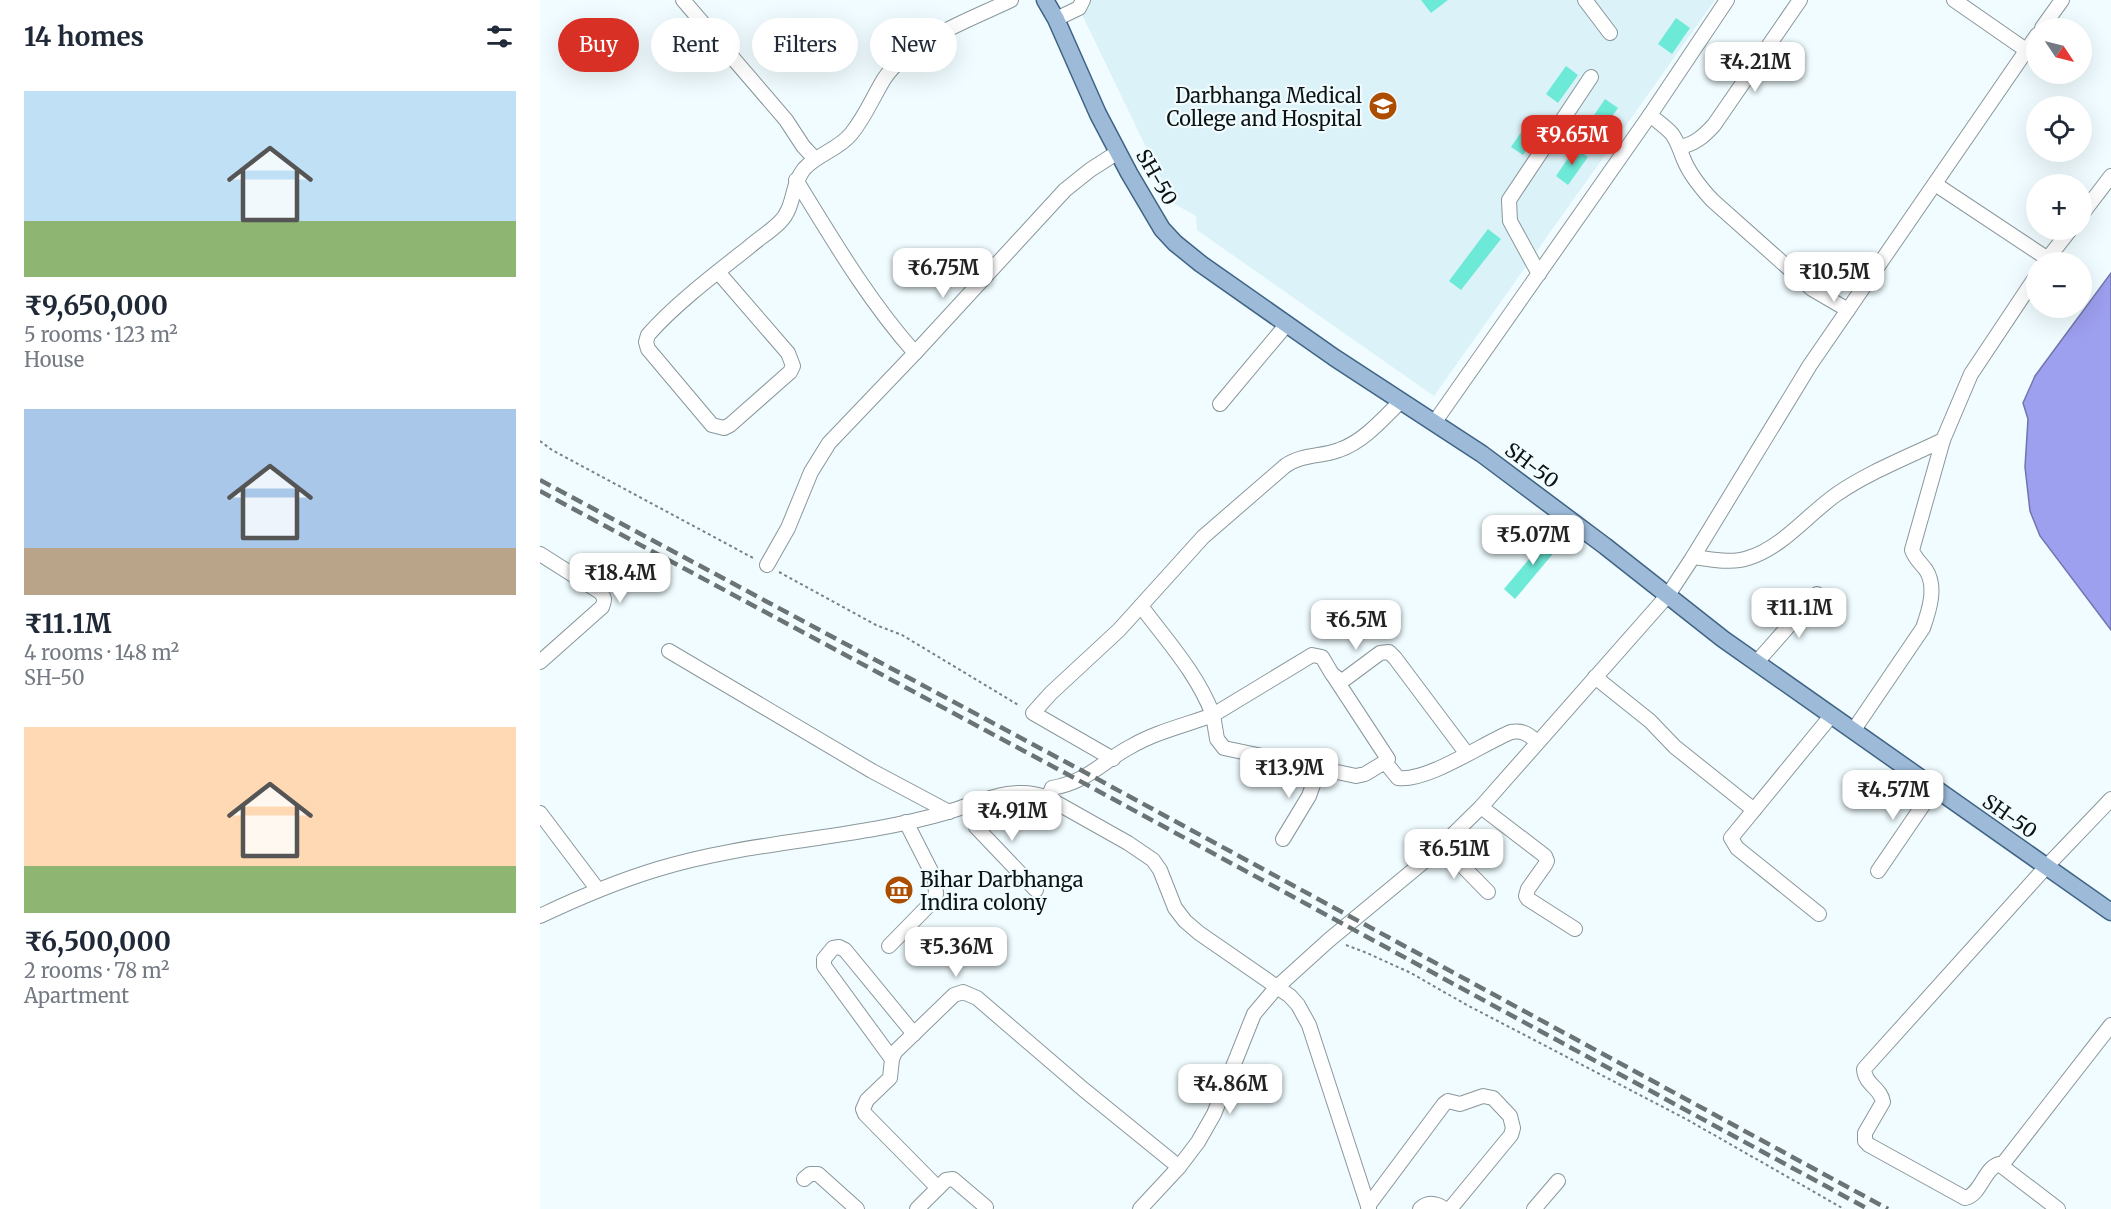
<!DOCTYPE html>
<meta charset="utf-8">
<style>
body{margin:0;font-family:Merriweather,serif;background:#f2f2f3;color:#1f2937;height:100vh;display:flex;flex-direction:column;font-size:22px;white-space:nowrap}
*{box-sizing:border-box;margin:0}
p{font-size:20px;color:#747a83}
.icon{flex:none;width:33px;height:33px;fill:none;stroke:currentColor;stroke-width:2;stroke-linecap:round;stroke-linejoin:round}
.map{position:relative;flex:1;overflow:hidden}
.drawer{display:flex;flex-direction:column;background:#fff;width:540px}
.drawer>*{flex:none}
.hud{position:absolute;left:18px;top:18px;width:570px;height:54px;display:flex;gap:12px}
.needle{width:39px;rotate:125deg}
.buttons{position:absolute;left:1486px;top:18px;display:grid;gap:12px}
.buttons a{display:grid;place-items:center;width:66px;height:66px;border-radius:50%;background:#fff;box-shadow:0 6px 24px #0002;font-size:30px}
.price{position:absolute;translate:-50% -51px;padding:0 14px;border-radius:12px;background:#fff;color:#222;font-size:20px;line-height:39px;filter:drop-shadow(0 2px 3px #0008)}
.price::after{content:'';position:absolute;left:50%;top:36px;width:18px;height:14px;margin-left:-9px;background:inherit;clip-path:polygon(0 0,100% 0,50% 100%)}
.price.selected{background:#d93025;color:#fff}
ul{padding:0;list-style:none}
li{display:grid;align-content:center;gap:12px;height:318px;padding:0 24px}
li span{display:grid;place-items:center;height:186px;border-radius:0px;color:#555}
li>.icon{margin-inline-start:auto}
span .icon{width:108px;height:108px;fill:#fffc;stroke-width:1}
li b{font-size:26px}
h2{display:flex;justify-content:space-between;align-items:center;height:72px;padding:0 24px;font-size:26px}
.chip{padding:0 21px;border-radius:27px;background:#fff;box-shadow:0 6px 24px #0002;font-size:21px;line-height:54px}
.chip.selected{background:#d93025;color:#fff}
main{display:flex;flex:1;min-height:0}
.map>svg:first-child{display:block}
.built{fill:#dbf2f8}
.water{fill:#9d9fef;stroke:#7275ad;stroke-width:1.5}
.building{fill:#6dead7}
.lines{fill:none;stroke-linecap:round;stroke-linejoin:round}
.minor-casing{stroke:#8a979b;stroke-width:16}
.major-casing{stroke:#406383;stroke-width:19}
.path{stroke:#798183;stroke-width:2;stroke-dasharray:3 3;stroke-linecap:butt}
.minor{stroke:#fff;stroke-width:14}
.major{stroke:#9dbbd9;stroke-width:16}
.rail{stroke:#6b7375;stroke-width:4.5;stroke-dasharray:12 6;stroke-linecap:butt}
.labels{text-anchor:middle;dominant-baseline:central;stroke-width:4.5;stroke-linejoin:round;paint-order:stroke}
.poi-label{font-size:20px;fill:#0d1213;stroke:#f0fcff;text-anchor:end}
.street-label{font-size:20px;fill:#0d1213;stroke:#f0fcff}
</style>
<main>
<section class="drawer">
<h2>14 homes<svg class="icon" aria-label="filters" viewBox="0 0 24 24"><path d="M4 7h16M4 17h16"/><circle cx="9" cy="7" r="2"/><circle cx="15" cy="17" r="2"/></svg></h2>
<ul>
<li><span style="background:linear-gradient(#bfe0f5 70%,#8fb573 0)"><svg class="icon" aria-label="home" viewBox="0 0 24 24"><path d="M3 11l9-7 9 7M6 9v11h12V9"/></svg></span><div><b>₹9,650,000</b><p>5 rooms · 123 m²</p><p>House</p></div></li>
<li><span style="background:linear-gradient(#a9c7e8 75%,#b9a48a 0)"><svg class="icon" aria-label="home" viewBox="0 0 24 24"><path d="M3 11l9-7 9 7M6 9v11h12V9"/></svg></span><div><b>₹11.1M</b><p>4 rooms · 148 m²</p><p>SH-50</p></div></li>
<li><span style="background:linear-gradient(#ffd9b3 75%,#8fb573 0)"><svg class="icon" aria-label="home" viewBox="0 0 24 24"><path d="M3 11l9-7 9 7M6 9v11h12V9"/></svg></span><div><b>₹6,500,000</b><p>2 rooms · 78 m²</p><p>Apartment</p></div></li>
</ul>
</section>
<div class="map">
<svg width="1571" height="1209" viewBox="0 0 1571 1209">
<rect width="100%" height="100%" fill="#f0fcff"/>
<polygon class="built" points="535,0 1175,0 894,396 657,230 656,216 633,203"/>
<polygon class="water" points="1571,273 1571,630 1500,536 1490,511 1485,467 1488,419 1483,403 1495,376"/>
<g class="building">
<polygon points="881,0 908,0 891,13"/>
<polygon points="1136,18 1150,28 1132,54 1118,44"/>
<polygon points="1026,66 1038,75 1018,103 1006,94"/>
<polygon points="1065,99 1078,108 1058,136 1046,127"/>
<polygon points="990,119 1003,127 983,155 971,147"/>
<polygon points="1035,148 1048,157 1028,185 1016,176"/>
<polygon points="948,229 961,239 921,290 909,281"/>
<polygon points="1011,533 1022,543 975,599 964,589"/>
</g>
<g class="lines">
<g class="minor-casing">
<g id="minor">
<polyline points="143,0 246,120 263,146 275,159"/>
<polyline points="1045,0 1070,33"/>
<polyline points="1414,0 1486,50"/>
<polyline points="516,19 539,8 543,0"/>
<polyline points="1502,28 1522,0"/>
<path d="M1110,115c7,6 16,12 22,19 6,8 8,17 12,26 6,15 17,28 28,40l100,89 36,21"/>
<path d="M1140,147c15,-3 24,-11 34,-22l86,-125"/>
<path d="M256,180c37,60 72,120 119,173l150,-163 25,-20 28,-18"/>
<polyline points="1395,184 1508,259"/>
<polyline points="1542,214 1571,176"/>
<polyline points="1505,262 1530,230"/>
<path d="M178,272l70,81 5,13 -3,6 -60,53 -6,3 -12,-3 -64,-76 -2,-7 2,-7c26,-30 68,-62 100,-87 10,-9 22,-16 32,-26 15,-15 11,-37 24,-53 13,-15 34,-19 47,-35 14,-17 22,-37 33,-55 26,-39 86,-59 127,-79"/>
<polyline points="999,274 970,221 969,200 1051,77"/>
<polyline points="680,404 747,324"/>
<polyline points="894,423 1110,115 1187,0"/>
<path d="M0,554l60,38c5,6 5,8 2,15l-62,55"/>
<path d="M1153,557c18,2 38,7 55,1 34,-10 60,-44 89,-64 32,-22 71,-37 106,-54l28,-66 66,-99"/>
<polyline points="227,565 248,528 271,472 289,443 375,353"/>
<path d="M601,606c26,35 56,67 72,109l99,-60 10,2 10,17 8,6 5,-1 35,-26 9,-1 6,6 72,96"/>
<polyline points="129,651 332,771 409,812"/>
<polyline points="1216,663 1277,594"/>
<polyline points="793,675 848,759"/>
<polyline points="1055,677 1110,721 1135,747 1214,810"/>
<path d="M1313,731l70,-103c6,-17 14,-41 3,-58 -5,-7 -11,-11 -14,-20l31,-110"/>
<path d="M573,759l-80,-46 18,-20 68,-63 84,-93 82,-71c16,-12 36,-9 54,-16 24,-8 44,-31 62,-49"/>
<path d="M508,798l4,-10c37,-7 48,-25 78,-41 25,-15 56,-22 83,-32l4,24 7,9 132,28 9,-2 20,-12 13,16c29,4 84,-34 113,-46 12,-2 17,2 26,10"/>
<polyline points="431,804 436,827 496,890"/>
<polyline points="941,807 1005,856 1007,861 1005,865 988,889 986,896 988,899 1035,929"/>
<polyline points="0,813 58,890"/>
<polyline points="743,839 769,796 779,768"/>
<polyline points="902,845 948,892"/>
<polyline points="1338,871 1394,789"/>
<polyline points="1279,914 1197,848 1191,838 1291,716"/>
<path d="M0,916c38,-18 78,-35 118,-47 94,-29 195,-29 290,-57 33,-10 66,-28 100,-14l80,45 25,17 7,10 15,38 10,13 14,12 91,63 8,9 11,20 60,184"/>
<polyline points="349,946 393,901 396,894 395,879 366,822"/>
<polyline points="352,1059 284,966 284,959 293,948 299,947 305,950 374,1034"/>
<polyline points="1462,1165 1571,1025"/>
<polyline points="264,1179 270,1174 278,1174 317,1209"/>
<polyline points="398,1188 406,1180 413,1179 446,1207"/>
<polyline points="828,1206 904,1104 908,1101 920,1104 943,1096 953,1098 970,1116 973,1128 971,1135 910,1209"/>
<polyline points="377,1209 398,1188 325,1114 323,1109 327,1100 350,1078 352,1059 355,1052 414,995 423,992 437,998 543,1089 639,1167"/>
<polyline points="600,1209 639,1167 658,1142 674,1114 714,1014 736,988 789,940 893,854 941,807 1128,595 1153,557 1270,365 1497,35"/>
<path d="M880,1209c8,-8 16,-6 25,0"/>
<polyline points="994,1209 1018,1181"/>
<path d="M1518,1209l-59,-45c-15,4 -18,31 -34,34l-96,-53 -4,-4v-8l18,-31c-2,-14 -18,-17 -19,-33l182,-202 65,-68"/>
</g>
</g>
<g class="major-casing">
<polyline id="major" points="505,0 516,19 558,114 589,173 622,229 635,243 661,264 795,358 942,454 1065,546 1183,639 1571,912"/>
</g>
<g class="path">
<polyline points="0,441 12,450 215,559"/>
<polyline points="239,572 336,625 362,635 480,706"/>
<polyline points="806,945 827,953 871,973 925,1004 1146,1119 1304,1209"/>
</g>
<use href="#minor" class="minor"/>
<use href="#major" class="major"/>
<g class="rail">
<polyline points="0,480 550,775 1348,1209"/>
<polyline points="0,491 538,780 1328,1209"/>
</g>
</g>
<defs>
<g id="university-disc" transform="scale(1.5)"><circle r="9.5" fill="#ac4d00" stroke="#f0fcff"/><path d="M0-5L7-2L0 1L-7-2ZM-4 1L0 2.5L4 1V4Q0 6-4 4Z" fill="#fff"/></g>
<g id="museum-disc" transform="scale(1.5)"><circle r="9.5" fill="#ac4d00" stroke="#f0fcff"/><path d="M0-6L6-3V-2H-6V-3ZM-5-1h2V3h-2ZM-1-1h2V3h-2ZM3-1h2V3H3ZM-6 4H6V6H-6Z" fill="#fff"/></g>
</defs>
<g fill-rule="evenodd">
<use href="#university-disc" x="843" y="106"/>
<use href="#museum-disc" x="359" y="890"/>
</g>
<g class="labels">
<g class="poi-label">
<text x="822" y="95">Darbhanga Medical<tspan x="822" dy="23">College and Hospital</tspan></text>
<text x="380" y="879" text-anchor="start">Bihar Darbhanga<tspan x="380" dy="23">Indira colony</tspan></text>
</g>
<g class="street-label">
<text transform="translate(617 177) rotate(60)">SH-50</text>
<text transform="translate(992 465) rotate(37)">SH-50</text>
<text transform="translate(1470 816) rotate(35)">SH-50</text>
</g>
</g>
</svg>
<div class="buttons">
<a><svg class="needle" viewBox="-14 -14 28 28"><path d="M0-13l5 13h-10z" fill="#e53935"/><path d="M0 13l5-13h-10z" fill="#747a83"/></svg></a>
<a><svg class="icon" aria-label="locate" viewBox="0 0 24 24"><circle cx="12" cy="12" r="6"/><path d="M12 2v4M12 18v4M2 12h4M18 12h4"/></svg></a>
<a>+</a>
<a>−</a>
</div>
<b class="price" style="left:1215px;top:93px">₹4.21M</b>
<b class="price selected" style="left:1032px;top:166px">₹9.65M</b>
<b class="price" style="left:403px;top:299px">₹6.75M</b>
<b class="price" style="left:1294px;top:303px">₹10.5M</b>
<b class="price" style="left:993px;top:566px">₹5.07M</b>
<b class="price" style="left:80px;top:604px">₹18.4M</b>
<b class="price" style="left:1259px;top:639px">₹11.1M</b>
<b class="price" style="left:816px;top:651px">₹6.5M</b>
<b class="price" style="left:749px;top:799px">₹13.9M</b>
<b class="price" style="left:1353px;top:821px">₹4.57M</b>
<b class="price" style="left:472px;top:842px">₹4.91M</b>
<b class="price" style="left:914px;top:880px">₹6.51M</b>
<b class="price" style="left:416px;top:978px">₹5.36M</b>
<b class="price" style="left:690px;top:1115px">₹4.86M</b>
<div class="hud">
<a class="chip selected">Buy</a>
<a class="chip">Rent</a>
<a class="chip">Filters</a>
<a class="chip">New</a>
</div>
</div>
</main>
